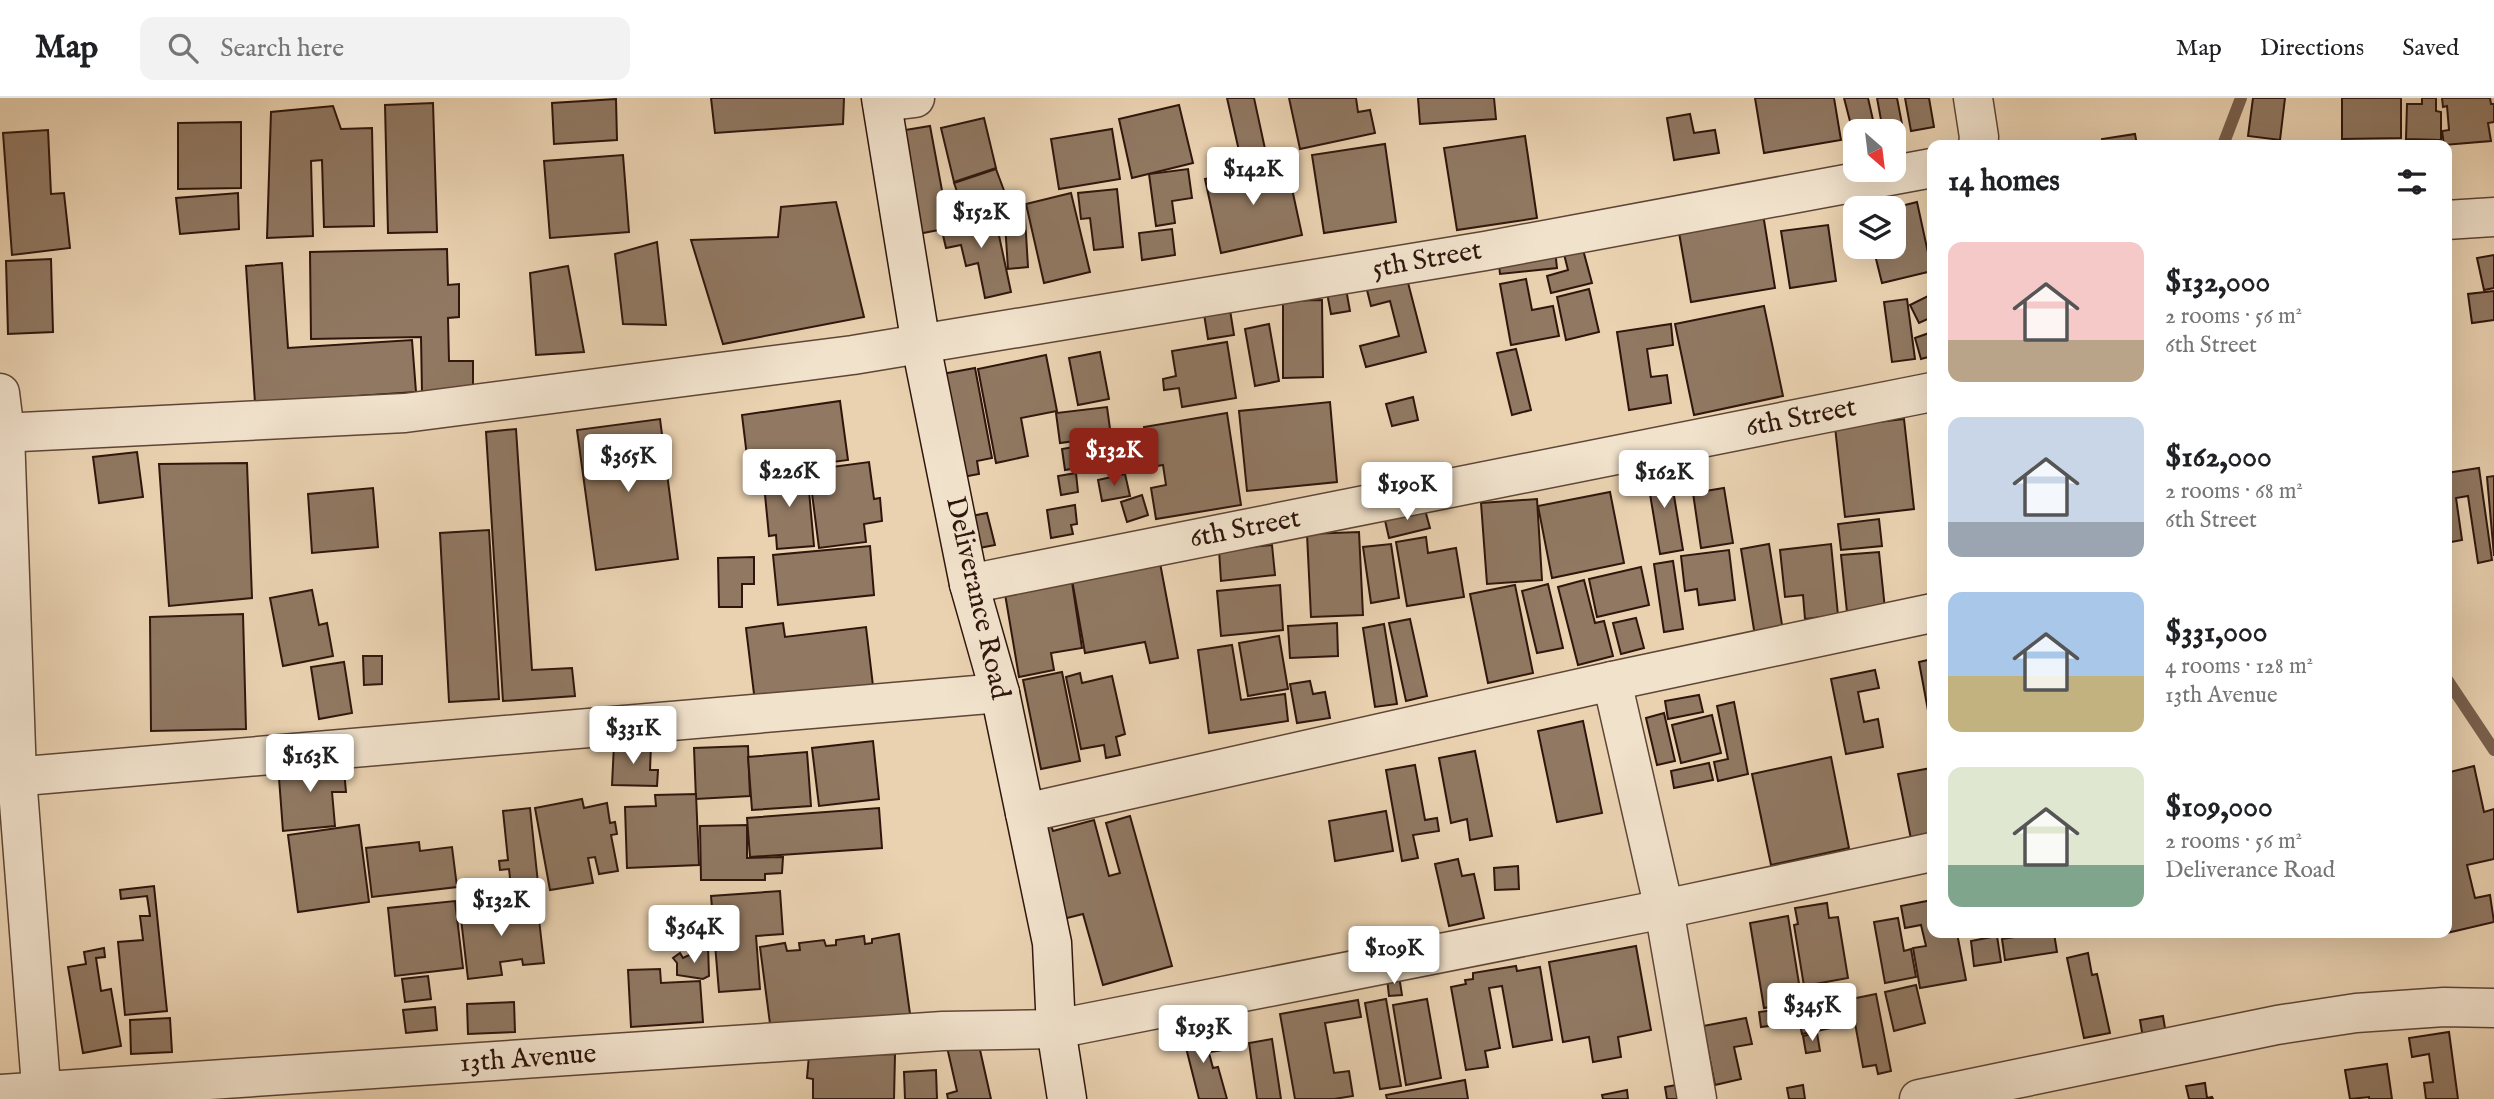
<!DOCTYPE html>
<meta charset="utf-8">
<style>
body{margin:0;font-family:"IM FELL English",serif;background:#f2f2f2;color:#202124;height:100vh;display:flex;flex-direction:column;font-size:26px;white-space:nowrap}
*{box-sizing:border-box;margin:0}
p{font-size:23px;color:#757577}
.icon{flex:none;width:38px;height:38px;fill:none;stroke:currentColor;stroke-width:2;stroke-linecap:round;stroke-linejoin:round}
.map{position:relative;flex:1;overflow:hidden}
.details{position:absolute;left:1927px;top:42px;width:525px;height:798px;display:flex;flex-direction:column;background:#fff;border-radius:14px;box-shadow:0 7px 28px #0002}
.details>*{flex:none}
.needle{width:46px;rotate:152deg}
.controls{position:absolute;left:1843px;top:21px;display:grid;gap:14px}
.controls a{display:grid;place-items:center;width:63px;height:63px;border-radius:14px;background:#fff;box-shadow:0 7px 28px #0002;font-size:35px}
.price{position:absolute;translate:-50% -60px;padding:0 16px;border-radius:7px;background:#fff;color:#222;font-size:23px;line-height:46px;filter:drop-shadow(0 2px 4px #0008)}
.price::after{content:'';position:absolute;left:50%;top:42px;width:21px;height:16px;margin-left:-10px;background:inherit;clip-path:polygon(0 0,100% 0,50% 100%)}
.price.active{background:#8f2418;color:#fff}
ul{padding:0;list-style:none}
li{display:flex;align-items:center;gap:21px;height:175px;padding:0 21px}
li span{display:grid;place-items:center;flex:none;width:196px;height:140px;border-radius:14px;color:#555}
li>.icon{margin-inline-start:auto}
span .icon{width:84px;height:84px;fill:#fffc;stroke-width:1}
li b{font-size:30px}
h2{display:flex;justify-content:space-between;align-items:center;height:84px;padding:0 21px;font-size:30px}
header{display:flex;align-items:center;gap:42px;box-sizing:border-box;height:98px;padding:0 35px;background:#fff;border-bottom:2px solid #e0e0e0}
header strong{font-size:33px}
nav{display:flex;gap:38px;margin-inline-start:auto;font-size:24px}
.search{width:490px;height:63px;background:#f2f2f2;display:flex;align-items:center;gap:18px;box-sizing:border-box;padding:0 24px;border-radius:14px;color:#757577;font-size:26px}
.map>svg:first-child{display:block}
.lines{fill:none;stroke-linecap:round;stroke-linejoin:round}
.stream{stroke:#79604e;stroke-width:12}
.building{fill:#907862;stroke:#2f160d;stroke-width:2}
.street-casing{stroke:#5e4536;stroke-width:41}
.secondary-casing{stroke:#2f160d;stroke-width:41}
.street{stroke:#f1e2cc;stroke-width:38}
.secondary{stroke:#f1e2cc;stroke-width:38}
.labels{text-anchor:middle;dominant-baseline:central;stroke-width:6;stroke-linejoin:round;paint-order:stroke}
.street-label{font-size:28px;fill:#2f160d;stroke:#f1e2cc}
</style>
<header>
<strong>Map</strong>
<div class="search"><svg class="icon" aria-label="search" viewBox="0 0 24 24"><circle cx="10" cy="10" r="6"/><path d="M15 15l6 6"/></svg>Search here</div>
<nav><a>Map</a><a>Directions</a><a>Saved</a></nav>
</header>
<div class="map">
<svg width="2494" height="1001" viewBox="0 0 2494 1001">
<rect width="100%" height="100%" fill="#ead2b1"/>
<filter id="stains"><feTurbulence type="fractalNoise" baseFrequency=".00286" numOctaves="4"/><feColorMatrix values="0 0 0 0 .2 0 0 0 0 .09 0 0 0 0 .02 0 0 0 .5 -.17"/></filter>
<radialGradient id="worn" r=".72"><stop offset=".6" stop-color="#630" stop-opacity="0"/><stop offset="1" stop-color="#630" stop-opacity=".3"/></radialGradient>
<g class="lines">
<g class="stream">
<polyline points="2223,47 2241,0"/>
<polyline points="2446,580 2494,652"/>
</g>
</g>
<g class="building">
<polygon points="711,0 844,0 843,26 715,35"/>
<polygon points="1227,0 1254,0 1267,60 1242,66"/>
<polygon points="1289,0 1356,0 1358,14 1370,12 1375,35 1300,51"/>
<polygon points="1418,0 1494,0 1496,21 1420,26"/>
<polygon points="1755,0 1834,0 1841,42 1764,55"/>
<polygon points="1844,0 1868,0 1873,22 1851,27"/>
<polygon points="1877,0 1897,0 1903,31 1883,33"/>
<polygon points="1905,0 1929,0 1934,29 1911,33"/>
<polygon points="2253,0 2285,0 2280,42 2248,38"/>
<polygon points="2342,0 2401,0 2401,40 2342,41"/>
<polygon points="2422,0 2436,0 2436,13 2441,14 2441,42 2406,41 2407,6 2422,6"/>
<polygon points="2442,0 2490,0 2491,6 2494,6 2494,24 2488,25 2491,43 2444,47 2442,33 2449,32 2447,8 2443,9"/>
<polygon points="616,1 617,42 554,46 552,5"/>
<polygon points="433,5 437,134 388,135 385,7"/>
<polygon points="1179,7 1193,65 1132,80 1119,21"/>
<polygon points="333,8 341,31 372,30 374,128 324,129 322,62 311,63 313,138 267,140 271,14"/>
<polygon points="1690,16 1694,35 1715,32 1719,55 1674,62 1667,20"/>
<polygon points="984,20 996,70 954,84 941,30"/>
<polygon points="241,24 241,90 178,91 178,25"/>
<polygon points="930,28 949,130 913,137 893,34"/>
<polygon points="1112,31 1120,81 1059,91 1051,41"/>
<polygon points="48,32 51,96 64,95 70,150 12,157 3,35"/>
<polygon points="2135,36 2137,47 2103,47 2102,41"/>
<polygon points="1525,38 1537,120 1457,132 1444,50"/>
<rect x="2247" y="43" width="31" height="4"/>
<polygon points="2401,43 2401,47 2287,47 2287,45"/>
<polygon points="1385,46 1396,124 1324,135 1312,57"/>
<polygon points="623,57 629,134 550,140 544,63"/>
<polygon points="1286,63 1302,137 1221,155 1205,81"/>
<polygon points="996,71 1009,106 966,119 954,85"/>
<polygon points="1188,71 1192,100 1172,103 1175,125 1156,128 1149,76"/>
<polygon points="1117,91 1123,149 1094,152 1090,120 1081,121 1078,95"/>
<polygon points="238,95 239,131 180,136 176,100"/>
<polygon points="1071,95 1090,174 1044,185 1026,106"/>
<polygon points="1024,103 1028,169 1008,171 1004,110 1011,109 1010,104"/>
<polygon points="836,104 864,219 723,246 691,142 778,139 781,109"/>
<polygon points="1917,104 1932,173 1882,185 1873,149 1894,149 1893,110"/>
<polygon points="994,114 1011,194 985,200 978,165 966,168 961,147 946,150 942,133 951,130 949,119 963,116 964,121"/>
<polygon points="1763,116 1775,190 1691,204 1678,129"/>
<polygon points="1828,127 1836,183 1790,190 1781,133"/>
<polygon points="1172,131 1175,157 1142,162 1139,135"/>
<polygon points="657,144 666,227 623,226 615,156"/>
<polygon points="1582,148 1592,185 1551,195 1547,178 1568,172 1563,152"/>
<polygon points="447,151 448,187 459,186 459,219 448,220 449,263 473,263 473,293 422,295 421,239 311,241 310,154"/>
<polygon points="1555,152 1557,170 1500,176 1498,158"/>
<polygon points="2494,157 2494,190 2484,192 2477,160"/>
<polygon points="51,161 53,234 8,236 6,163"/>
<polygon points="282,165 288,250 412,242 416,294 255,305 246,168"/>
<polygon points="568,168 584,254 536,257 530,175"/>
<polygon points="1406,177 1426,254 1366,269 1360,248 1399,238 1390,203 1371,208 1366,188"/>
<polygon points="1526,181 1532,212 1553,208 1559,238 1511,247 1500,186"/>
<polygon points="1346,191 1350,213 1331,216 1327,195"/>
<polygon points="1589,191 1599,234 1566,242 1557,199"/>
<polygon points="2494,193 2494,222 2472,225 2468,196"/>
<polygon points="1932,196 1932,219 1919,225 1910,207"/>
<polygon points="1907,201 1915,261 1892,264 1884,204"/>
<polygon points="1322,202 1323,279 1283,280 1283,203"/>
<polygon points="1764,208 1783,298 1694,317 1675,226"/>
<polygon points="1230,212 1234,237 1208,241 1204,216"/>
<polygon points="1269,226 1279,283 1255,288 1245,231"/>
<polygon points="1671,226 1673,247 1647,251 1651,279 1667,277 1671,305 1629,312 1617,234"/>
<polygon points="1932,234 1932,258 1921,261 1915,240"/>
<polygon points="1227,244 1236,300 1182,309 1179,290 1164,292 1163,281 1176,278 1172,253"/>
<polygon points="1516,251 1531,312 1512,317 1497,255"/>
<polygon points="1100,254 1109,301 1078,307 1069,260"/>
<polygon points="1046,257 1057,313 1021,320 1028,358 996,365 978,271"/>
<polygon points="975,270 992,360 977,363 979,376 957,380 931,278"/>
<polygon points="1413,299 1418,322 1392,328 1386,306"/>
<polygon points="840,303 848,362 749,375 742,317"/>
<polygon points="1330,304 1337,384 1247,393 1239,313"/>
<polygon points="1107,309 1111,338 1060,345 1056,315"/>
<polygon points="1227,315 1241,407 1156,421 1151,390 1166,387 1163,367 1151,369 1144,329"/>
<polygon points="660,321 678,461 596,472 577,332"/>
<polygon points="1904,321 1914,411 1845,419 1835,329"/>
<polygon points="516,331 532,572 572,570 575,598 503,603 486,334"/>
<polygon points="1091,346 1094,367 1065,372 1062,351"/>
<polygon points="137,354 143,399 99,405 93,359"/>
<polygon points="869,364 874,401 880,400 882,423 864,426 866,444 819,450 809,372"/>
<polygon points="247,365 252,500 169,508 159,366"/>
<polygon points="1669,368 1683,452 1660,456 1646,372"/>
<polygon points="2479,370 2492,462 2478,465 2468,398 2456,400 2462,442 2446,445 2446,375"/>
<polygon points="807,371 814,448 777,451 776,437 769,438 763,376"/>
<polygon points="1076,375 1078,394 1061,397 1058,378"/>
<polygon points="1125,376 1130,398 1102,403 1098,382"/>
<polygon points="2494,378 2494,458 2487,379"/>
<polygon points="373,390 378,449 312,455 308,396"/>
<polygon points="1724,390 1733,445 1701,450 1693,395"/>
<polygon points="1610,394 1624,465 1552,480 1538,408"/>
<polygon points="1142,397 1148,417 1127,424 1121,404"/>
<polygon points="1537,401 1542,482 1487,486 1481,405"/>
<polygon points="1075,407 1077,426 1071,427 1073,436 1051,440 1047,412"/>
<polygon points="1424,408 1430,430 1389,440 1384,418"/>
<polygon points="987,415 995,447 974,451 966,419"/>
<polygon points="1879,421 1882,448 1841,452 1838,426"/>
<polygon points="489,432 499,601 449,604 440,435"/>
<polygon points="1359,434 1363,517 1311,519 1307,436"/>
<polygon points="1426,439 1428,455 1456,450 1464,499 1407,508 1396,444"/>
<polygon points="1391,446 1399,500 1371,505 1363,449"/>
<polygon points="1769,446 1783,533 1755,538 1741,451"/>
<polygon points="1831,446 1838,517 1805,521 1803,497 1785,499 1780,452"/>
<polygon points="1272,447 1275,477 1221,483 1219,452"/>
<polygon points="870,448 874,497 778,507 773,457"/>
<polygon points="1729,452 1735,502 1699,507 1697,491 1685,493 1681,458"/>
<polygon points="1879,454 1885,511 1847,514 1841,457"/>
<polygon points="754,459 754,486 742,486 742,509 719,509 718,460"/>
<polygon points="1673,463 1683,531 1664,534 1654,466"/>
<polygon points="1160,465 1178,560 1150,565 1145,544 1085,555 1072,482"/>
<polygon points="1641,469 1649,507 1597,519 1589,481"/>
<polygon points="1584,482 1595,525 1604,523 1613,558 1578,567 1558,489"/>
<polygon points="1072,484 1082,550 1051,555 1054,572 1019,579 1005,496"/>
<polygon points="1548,486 1563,550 1537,555 1522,493"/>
<polygon points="1280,487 1283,532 1221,538 1217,493"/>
<polygon points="1515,487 1533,575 1488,585 1470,496"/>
<polygon points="312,492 319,527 327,525 333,558 283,568 270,500"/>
<polygon points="243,516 246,631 151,633 150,519"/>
<polygon points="1636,520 1644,550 1621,556 1613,525"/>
<polygon points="1410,521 1427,598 1406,603 1389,525"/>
<polygon points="783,525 785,539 866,529 873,588 755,604 746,530"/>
<polygon points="1337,525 1338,558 1290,560 1288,528"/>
<polygon points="1384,526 1397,606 1375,609 1363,530"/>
<polygon points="1279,538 1288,591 1248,598 1239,545"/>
<polygon points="1232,547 1241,602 1285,596 1288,623 1209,635 1198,552"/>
<polygon points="363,558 382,558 382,586 364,587"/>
<polygon points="1932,561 1932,634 1919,564"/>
<polygon points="344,564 352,615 319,621 311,569"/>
<polygon points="1875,572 1879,590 1858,594 1864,624 1878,621 1883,649 1846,656 1831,581"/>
<polygon points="1062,574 1080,663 1041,671 1023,582"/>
<polygon points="1080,575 1082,585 1112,578 1125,636 1116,639 1120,657 1106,660 1104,647 1081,651 1066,579"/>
<polygon points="1310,583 1313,596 1325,594 1330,620 1297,625 1290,586"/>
<polygon points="1699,597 1703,614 1668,621 1665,603"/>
<polygon points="1734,604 1748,676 1718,683 1714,664 1728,661 1717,608"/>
<polygon points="1664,615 1675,663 1657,667 1646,620"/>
<polygon points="1712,617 1721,655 1681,665 1672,627"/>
<polygon points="1583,623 1602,715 1557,724 1538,633"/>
<polygon points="873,643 879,701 819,708 812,650"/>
<polygon points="614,646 651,647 650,672 658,672 657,688 612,687"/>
<polygon points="748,648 750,698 696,701 694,650"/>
<polygon points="1475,653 1492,738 1470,742 1467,721 1451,725 1439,660"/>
<polygon points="807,654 811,708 752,712 748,659"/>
<polygon points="1831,659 1849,750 1771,767 1752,676"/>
<polygon points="343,662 346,694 332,694 335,728 283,733 278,667"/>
<polygon points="1709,665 1713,682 1674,690 1671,673"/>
<polygon points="1415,667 1425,722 1437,720 1439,733 1413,737 1418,760 1402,763 1386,672"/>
<polygon points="2474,668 2484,714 2494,711 2494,761 2467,767 2475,800 2490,797 2494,824 2434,838 2433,835 2446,835 2446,675"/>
<polygon points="1931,670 1932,737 1911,741 1898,676"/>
<polygon points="696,696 699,767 627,770 625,709 656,708 655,697"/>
<polygon points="582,701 584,710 607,705 610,725 615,724 617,736 611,737 618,773 599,776 595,759 588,760 593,785 550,792 535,710"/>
<polygon points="530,710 538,785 511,789 509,771 500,772 499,763 508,762 503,713"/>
<polygon points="879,710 882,750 750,759 747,720"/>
<polygon points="1386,713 1393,753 1335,763 1329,723"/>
<polygon points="1130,718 1172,868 1103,887 1083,816 1063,821 1033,730 1050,725 1053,733 1094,722 1109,778 1120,775 1106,725"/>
<polygon points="359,727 369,804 298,814 288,737"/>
<polygon points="747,727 747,760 783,759 782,775 765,776 765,782 701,782 700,728"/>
<polygon points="419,744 420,753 452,749 457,789 372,799 366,750"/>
<polygon points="1458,761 1462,778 1474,776 1484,820 1449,828 1435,766"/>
<polygon points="1518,768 1519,791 1495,792 1494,770"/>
<polygon points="154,788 167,913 125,917 118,844 143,842 140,818 150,818 147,798 121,801 120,792"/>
<polygon points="780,793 783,836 756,838 760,891 719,894 711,798"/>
<polygon points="1932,802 1932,835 1957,835 1966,882 1920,890 1913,850 1926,848 1921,827 1905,830 1901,808"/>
<polygon points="455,803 463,870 395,878 388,810"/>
<polygon points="537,804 544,865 523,867 522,861 500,864 502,877 468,881 460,812"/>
<polygon points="1827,805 1829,820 1838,819 1848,880 1804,888 1794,827 1798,826 1795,810"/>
<polygon points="1788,818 1802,904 1764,910 1750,825"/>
<polygon points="1898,820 1904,853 1911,851 1916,879 1885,885 1874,824"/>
<polygon points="2028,835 2054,835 2057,854 2005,862 2002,841 2028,837"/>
<polygon points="899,836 911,923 772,941 760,849 785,845 787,853 800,852 799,845 824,842 826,848 836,847 836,842 864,838 865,846 872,845 872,841"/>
<polygon points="1997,838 2001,864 1974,868 1971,843"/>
<polygon points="708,848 709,878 703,881 677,877 677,865 673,860 680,855 683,860"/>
<polygon points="1636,848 1651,932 1618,939 1621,959 1593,964 1589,939 1563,944 1549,864"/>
<polygon points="104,850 105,859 96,860 101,893 111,891 121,948 83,955 68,869 86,866 84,854"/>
<polygon points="2088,855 2092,877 2097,876 2110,935 2084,940 2067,860"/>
<polygon points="1516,868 1517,873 1540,869 1552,942 1513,949 1502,888 1489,890 1500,950 1485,953 1488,969 1466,972 1451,889 1466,886 1465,882 1473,881 1473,875"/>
<polygon points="660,871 661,885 700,883 703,924 631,929 628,872"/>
<polygon points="428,878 431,901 405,904 402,881"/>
<polygon points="1399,878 1402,897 1389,898 1387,880"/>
<polygon points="1916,887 1925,925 1894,933 1885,894"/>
<polygon points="1876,896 1891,973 1878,976 1876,967 1863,969 1855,925 1802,936 1797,912"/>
<polygon points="1386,901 1401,988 1380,991 1365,905"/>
<polygon points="1427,901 1441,980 1406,987 1393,907"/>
<polygon points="1358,902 1361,919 1325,925 1334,975 1349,973 1353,998 1334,1001 1295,1001 1280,916"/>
<polygon points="514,904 515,934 468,936 467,906"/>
<polygon points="435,909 437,932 406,935 403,912"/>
<polygon points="1781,911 1783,926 1761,929 1759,914"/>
<polygon points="2163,918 2166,936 2143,940 2140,922"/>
<polygon points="170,920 172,954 131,956 130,922"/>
<polygon points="1242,920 1246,948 1210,954 1205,926"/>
<polygon points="1746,920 1752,946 1734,949 1741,981 1715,987 1703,928"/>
<polygon points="1201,925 1213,970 1218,969 1227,1001 1199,1001 1181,930"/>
<polygon points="2449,934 2458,1001 2426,1001 2424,985 2433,984 2429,956 2412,959 2409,940"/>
<polygon points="1817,935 1820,953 1806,955 1803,938"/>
<polygon points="1272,941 1281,1001 1257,1001 1249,945"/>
<polygon points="978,943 991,1001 948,1001 947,996 957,993 947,949"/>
<polygon points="895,956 894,1001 813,1001 813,981 807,980 809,957"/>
<polygon points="2387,966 2392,1001 2369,1001 2369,999 2350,1001 2345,972"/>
<polygon points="936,972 937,1001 905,1001 904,974"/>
<polygon points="1465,982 1468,1001 1387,1001 1386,997"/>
<polygon points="2205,985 2207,1000 2212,999 2213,1001 2189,1001 2186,988"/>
<polygon points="1682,986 1684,1001 1667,1001 1665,989"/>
<polygon points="1803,987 1805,1001 1789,1001 1787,990"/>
<polygon points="1627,992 1628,1001 1603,1001 1602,997"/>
</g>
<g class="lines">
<g class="street-casing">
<g id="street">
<polyline points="1973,0 1979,39 1978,47"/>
<polyline points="882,4 915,0"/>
<polyline points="2446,122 2494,119"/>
<polyline points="0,295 5,335 17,679 42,1001"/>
<polyline points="0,335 405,315 853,257 1485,153 1932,70"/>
<polyline points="969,486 1932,294"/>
<polyline points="1612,583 1664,811 1697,1001"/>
<polyline points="0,680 1000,595"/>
<polyline points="1025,715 1612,583 1932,515"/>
<polyline points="0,996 943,933 1056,931 1664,811 1932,754"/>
<polyline points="1919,1001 2277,927 2356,915 2444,909 2494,910"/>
</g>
</g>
<g class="secondary-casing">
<polyline id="secondary" points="881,0 921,247 969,486 1000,595 1052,845 1056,931 1067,1001"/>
</g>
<use href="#street" class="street"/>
<use href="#secondary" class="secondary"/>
</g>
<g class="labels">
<g class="street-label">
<text transform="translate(1427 162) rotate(-10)">5th Street</text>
<text transform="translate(1801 320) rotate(-11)">6th Street</text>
<text transform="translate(1245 431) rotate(-11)">6th Street</text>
<text transform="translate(977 500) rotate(77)">Deliverance Road</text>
<text transform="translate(528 961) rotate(-4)">13th Avenue</text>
</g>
</g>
<rect width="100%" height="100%" filter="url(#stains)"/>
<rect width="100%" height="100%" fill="url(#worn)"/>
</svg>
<div class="controls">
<a><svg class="needle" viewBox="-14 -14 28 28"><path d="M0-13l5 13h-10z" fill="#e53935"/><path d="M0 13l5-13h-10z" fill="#757577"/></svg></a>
<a><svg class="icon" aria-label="layers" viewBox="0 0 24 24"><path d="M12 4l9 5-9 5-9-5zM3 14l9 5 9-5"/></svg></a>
</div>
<b class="price" style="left:1253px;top:109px">$142K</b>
<b class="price" style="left:981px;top:152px">$152K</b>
<b class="price active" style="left:1114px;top:390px">$132K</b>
<b class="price" style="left:628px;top:396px">$365K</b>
<b class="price" style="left:789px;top:411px">$226K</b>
<b class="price" style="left:1664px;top:412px">$162K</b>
<b class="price" style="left:1407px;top:424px">$190K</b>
<b class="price" style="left:633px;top:668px">$331K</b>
<b class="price" style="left:310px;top:696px">$163K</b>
<b class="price" style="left:501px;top:840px">$132K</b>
<b class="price" style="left:694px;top:867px">$364K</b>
<b class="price" style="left:1394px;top:888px">$109K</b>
<b class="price" style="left:1812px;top:945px">$345K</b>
<b class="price" style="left:1203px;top:967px">$193K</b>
<section class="details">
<h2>14 homes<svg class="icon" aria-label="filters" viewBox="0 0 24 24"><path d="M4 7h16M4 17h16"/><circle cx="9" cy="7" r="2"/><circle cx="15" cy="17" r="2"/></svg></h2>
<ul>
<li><span style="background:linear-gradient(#f6c9c9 70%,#b9a48a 0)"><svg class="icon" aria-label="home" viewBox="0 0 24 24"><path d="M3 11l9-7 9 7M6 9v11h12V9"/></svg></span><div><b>$132,000</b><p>2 rooms · 56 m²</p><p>6th Street</p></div></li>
<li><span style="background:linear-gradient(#c9d6e8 75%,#9aa5b1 0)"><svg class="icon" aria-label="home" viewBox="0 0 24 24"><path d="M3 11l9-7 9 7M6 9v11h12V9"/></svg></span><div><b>$162,000</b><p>2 rooms · 68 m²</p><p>6th Street</p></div></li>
<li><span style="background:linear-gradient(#a9c7e8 60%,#c2b280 0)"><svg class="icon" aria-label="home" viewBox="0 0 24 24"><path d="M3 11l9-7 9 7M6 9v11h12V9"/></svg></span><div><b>$331,000</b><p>4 rooms · 128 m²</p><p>13th Avenue</p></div></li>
<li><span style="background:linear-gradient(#dfe7d0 70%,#7fa58c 0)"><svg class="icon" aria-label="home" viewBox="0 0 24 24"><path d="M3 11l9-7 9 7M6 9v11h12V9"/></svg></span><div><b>$109,000</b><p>2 rooms · 56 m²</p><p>Deliverance Road</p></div></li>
</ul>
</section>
</div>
